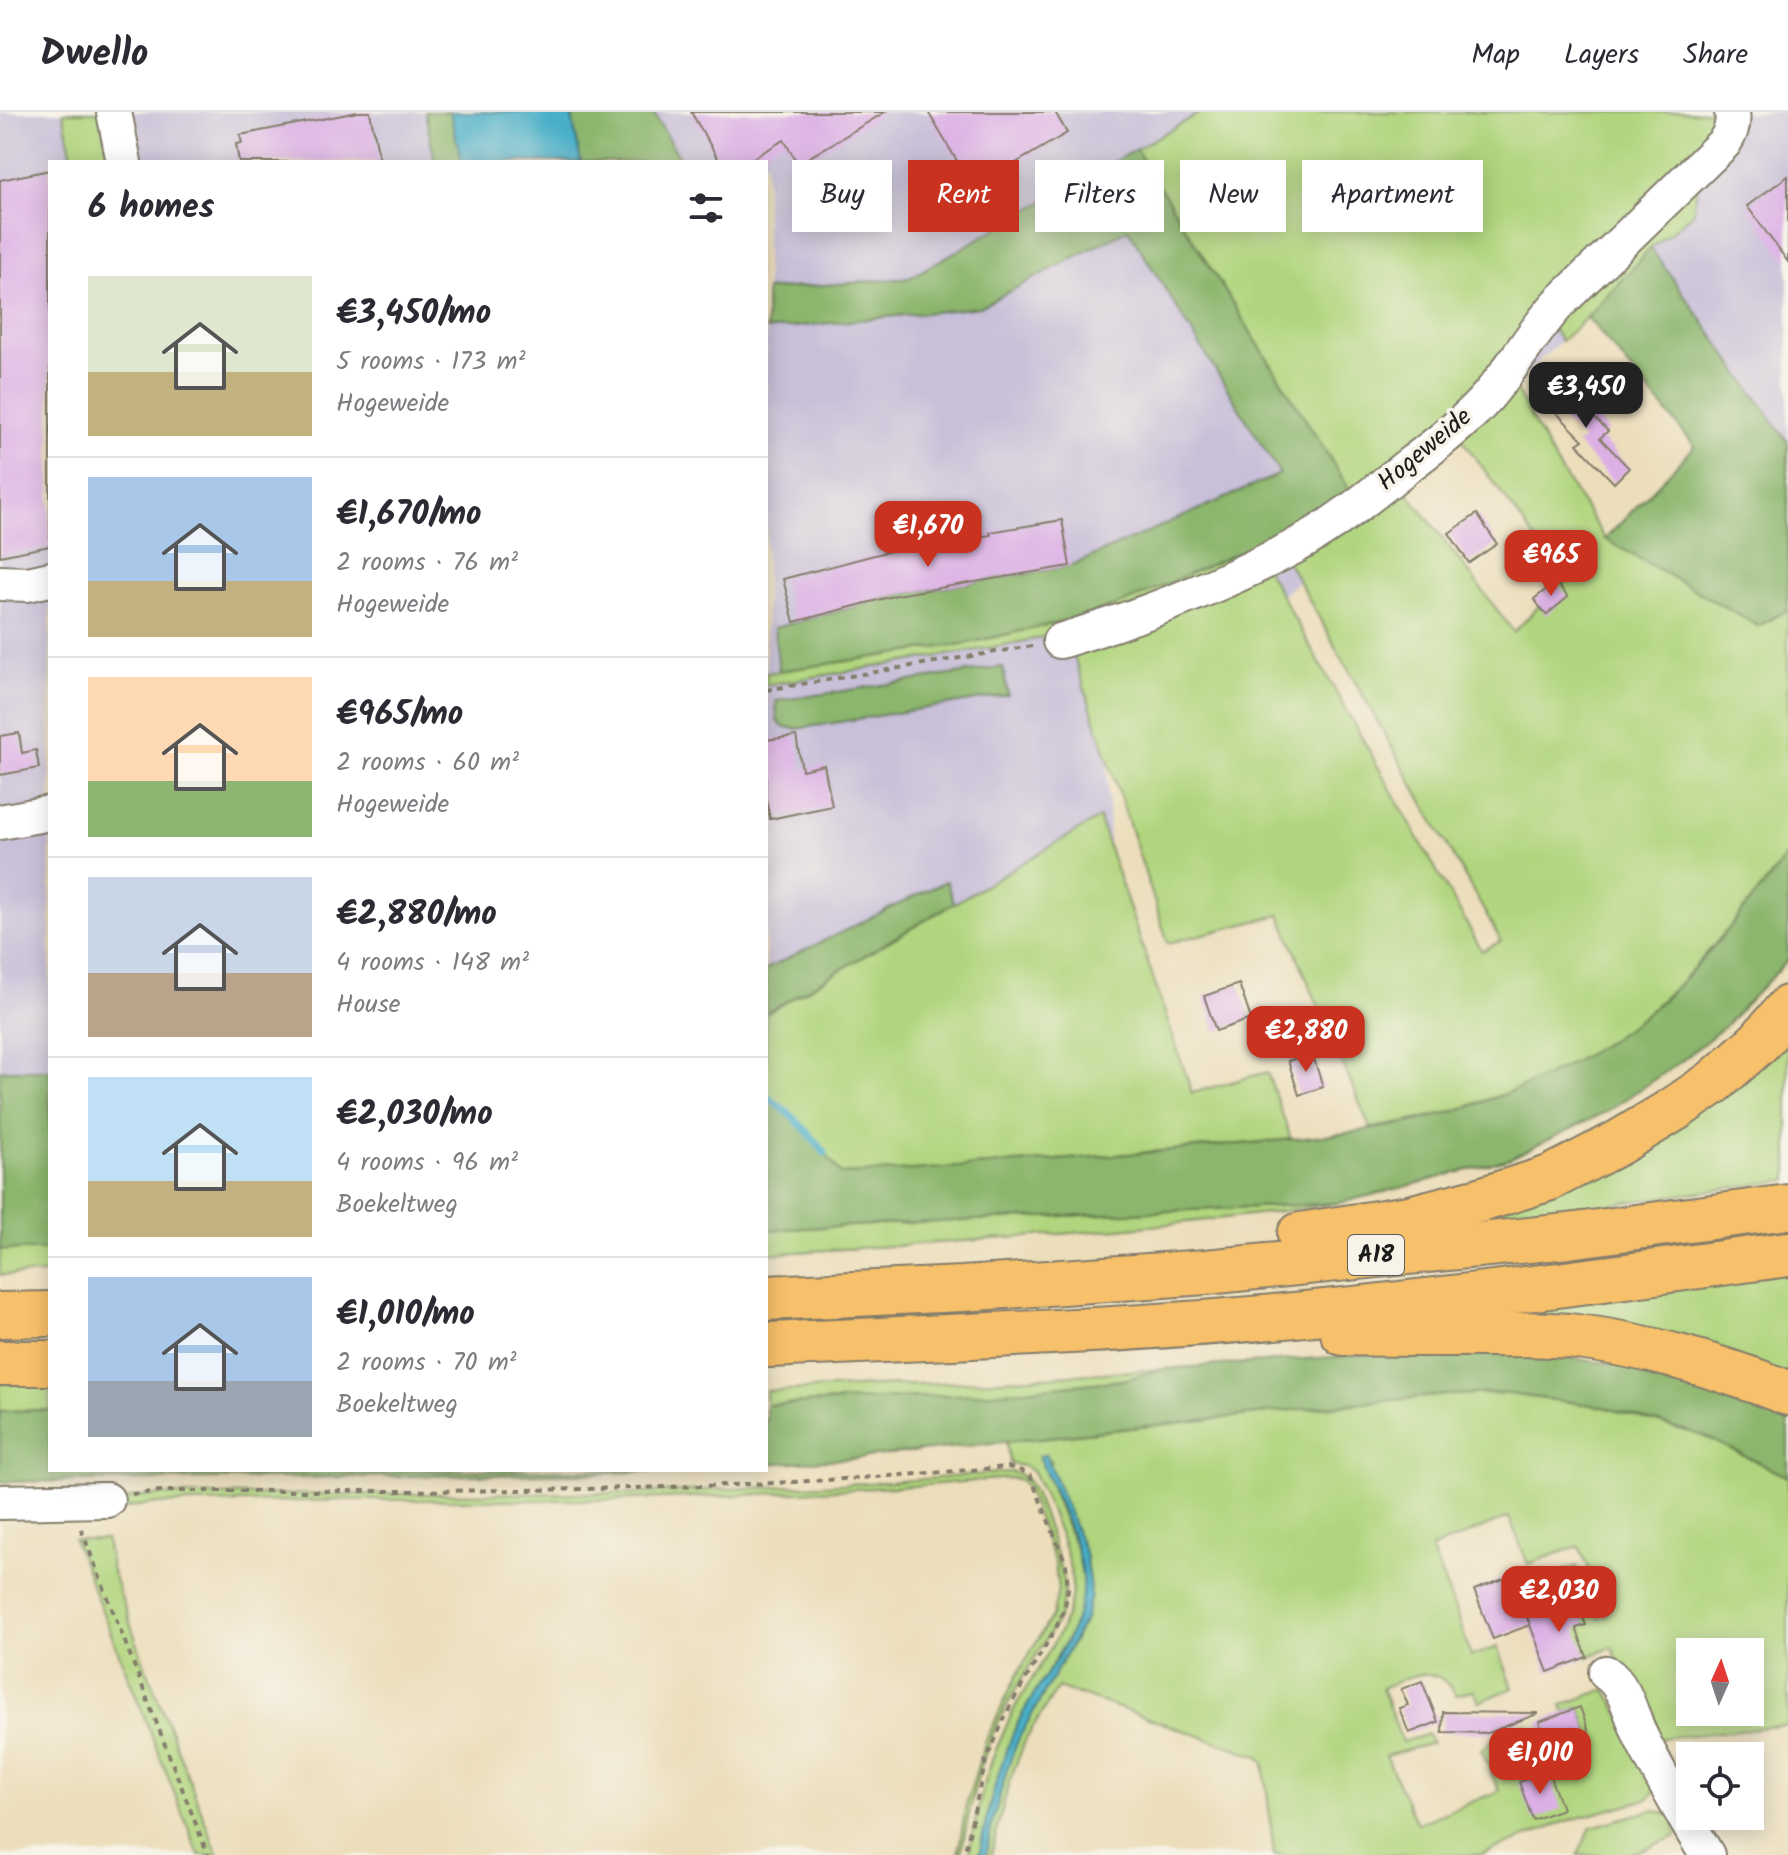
<!DOCTYPE html>
<meta charset="utf-8">
<style>
body{margin:0;font-family:Kalam,sans-serif;background:#f7f7f7;color:#2b2b33;height:100vh;display:flex;flex-direction:column;font-size:30px;white-space:nowrap}
*{box-sizing:border-box;margin:0}
p{font-size:26px;color:#7c7c81}
.icon{flex:none;width:44px;height:44px;fill:none;stroke:currentColor;stroke-width:2;stroke-linecap:round;stroke-linejoin:round}
.map{position:relative;flex:1;overflow:hidden}
.sheet{position:absolute;left:48px;top:48px;width:720px;height:1312px;display:flex;flex-direction:column;background:#fff;border-radius:0px;box-shadow:0 4px 20px #0003}
.sheet>*{flex:none}
.guide{position:absolute;left:792px;top:48px;width:760px;height:72px;display:flex;gap:16px}
.needle{width:52px;rotate:3deg}
.buttons{position:absolute;left:1676px;top:1526px;display:grid;gap:16px}
.buttons a{display:grid;place-items:center;width:88px;height:88px;border-radius:0px;background:#fff;box-shadow:0 4px 20px #0003;font-size:40px}
.price{position:absolute;translate:-50% -68px;padding:0 18px;border-radius:16px;background:#c8321e;color:#fff;font-size:26px;line-height:52px;filter:drop-shadow(0 2px 4px #0008)}
.price::after{content:'';position:absolute;left:50%;top:48px;width:24px;height:18px;margin-left:-12px;background:inherit;clip-path:polygon(0 0,100% 0,50% 100%)}
.price.current{background:#222;color:#fff}
ul{padding:0;list-style:none}
li{display:flex;align-items:center;gap:24px;height:200px;padding:0 40px}
li+li{border-top:2px solid #e1e1e2}
li span{display:grid;place-items:center;flex:none;width:224px;height:160px;border-radius:0px;color:#555}
li>.icon{margin-inline-start:auto}
span .icon{width:96px;height:96px;fill:#fffc;stroke-width:1}
li b{font-size:34px}
h2{display:flex;justify-content:space-between;align-items:center;height:96px;padding:0 40px;font-size:34px}
.tag{padding:0 28px;border-radius:0px;background:#fff;box-shadow:0 4px 20px #0003;font-size:28px;line-height:72px}
.tag.current{background:#c8321e;color:#fff}
header{display:flex;align-items:center;gap:48px;box-sizing:border-box;height:112px;padding:0 40px;background:#fff;border-bottom:2px solid #e1e1e2}
header strong{font-size:38px}
nav{display:flex;gap:44px;margin-inline-start:auto;font-size:28px}
.map>svg:first-child{display:block}
.industrial{fill:#c8bfd8}
.green{fill:#b1d57e;stroke:#66784d;stroke-width:2;fill-rule:evenodd}
.forest{fill:#8cb66d;stroke:#546944;stroke-width:2}
.water{fill:#49afc8;stroke:#326672;stroke-width:2}
.lines{fill:none;stroke-linecap:round;stroke-linejoin:round}
.stream{stroke:#49afc8;stroke-width:7}
.building{fill:#dcb0e5}
.minor-casing{stroke:#847d6c;stroke-width:38}
.highway-casing{stroke:#847d6c;stroke-width:48}
.path{stroke:#847d6c;stroke-width:4;stroke-dasharray:6 6;stroke-linecap:butt}
.minor{stroke:#fff;stroke-width:34}
.highway{stroke:#f7c06b;stroke-width:44}
.labels{text-anchor:middle;dominant-baseline:central;stroke-width:7;stroke-linejoin:round;paint-order:stroke}
.shield{fill:#f7f3e8;stroke:#5e5c59;stroke-width:2}
.shield-label{font-size:24px;font-weight:bold;fill:#1c1c1c}
.street-label{font-size:26px;fill:#1c1c1c;stroke:#f7f3e8}
</style>
<header>
<strong>Dwello</strong>
<nav><a>Map</a><a>Layers</a><a>Share</a></nav>
</header>
<div class="map">
<svg width="1788" height="1743" viewBox="0 0 1788 1743">
<rect width="100%" height="100%" fill="#f7f3e8"/>
<filter id="ink" filterUnits="userSpaceOnUse"><feTurbulence type="fractalNoise" baseFrequency=".0125" numOctaves="2"/><feDisplacementMap in="SourceGraphic" scale="16" xChannelSelector="R" yChannelSelector="G"/><feConvolveMatrix kernelMatrix="1 2 1 2 8 2 1 2 1" color-interpolation-filters="sRGB"/></filter>
<filter id="wash" filterUnits="userSpaceOnUse"><feTurbulence type="fractalNoise" baseFrequency=".006" numOctaves="4" result="noise"/><feDisplacementMap in="SourceGraphic" scale="32" xChannelSelector="R" yChannelSelector="G"/><feGaussianBlur stdDeviation="1.8" result="paint"/><feColorMatrix in="noise" values="0 0 0 0 0 0 0 0 0 0 0 0 0 0 0 0 0 1.4 0 .05"/><feComposite in="paint" operator="in"/></filter>
<g filter="url(#wash)">
<rect width="100%" height="100%" fill="#ecdebb"/>
<polygon class="industrial" points="0,0 1788,0 1788,330 1656,142 1282,484 1106,565 1109,735 766,900 766,50 50,50 50,1009 0,1014"/>
<g class="green">
<polygon points="63,0 100,0 110,50 73,50"/>
<polygon points="1202,0 1718,0 1727,13 1505,251 1356,388 1136,37"/>
<polygon points="1698,68 1693,102 1651,136 1587,205 1561,229 1549,211"/>
<polygon points="1512,271 1556,351 1605,427 1758,514 1788,498 1788,742 1732,813 1680,871 1635,911 1588,943 1524,975 1454,999 1402,1011 1370,1016 1280,803 1168,831 1073,541 1266,456 1482,839 1501,829 1285,445 1400,370 1514,520 1565,467 1457,321"/>
<polygon points="1310,409 1314,416 1076,519 989,536 766,573 766,561 969,531 1065,509 1124,491"/>
<path d="M1099,706l93,275 75,-21 24,67c-150,14 -300,28 -451,35 -23,-31 -42,-56 -74,-78v-82z"/>
<polygon points="1788,910 1788,1068 1527,1104 1442,1110"/>
<path d="M1340,1091c-190,28 -382,39 -574,51v-24z"/>
<polygon points="0,1138 50,1138 50,1162 0,1163"/>
<polygon points="1788,1160 1788,1269 1483,1201"/>
<polygon points="1162,1257 1123,1268 993,1281 766,1293 766,1279 984,1269"/>
<polygon points="0,1271 50,1272 50,1298 0,1299"/>
<path d="M1501,1281l99,13 104,30 84,41v248l-135,14 -41,-92 -25,10 -31,-21 -21,-55 42,-15 22,53 10,-4 -30,-69 -51,18 -19,-47 -78,32 26,65 14,42 27,-9 15,41 -34,14 -5,-12 -18,5c-20,-34 -46,-19 -74,-7l20,54 26,-8 4,9 -46,13 31,68 82,-33 -18,-41 15,-13 30,-12 21,46 49,-20 -16,-44 -15,6 -3,-8 44,-16 53,98 -11,12 -81,22 -87,34h-206l-10,-91 -6,-8 -200,-69 -32,52 -17,43 -18,73h-5l6,-31 15,-55 12,-32 65,-115 7,-27 -6,-42 -36,-89 3,-2 -6,-7 -7,2 40,100 4,22 -1,23 -8,25 -59,101 -26,79 -10,48h-10c7,-38 14,-76 30,-112 6,-13 11,-27 18,-39 18,-33 58,-83 55,-121 -3,-36 -24,-76 -38,-110l-10,-7 -14,-2 -4,-22 287,-32 154,-15zM1690,1540h60v60h-60z"/>
<path d="M1010,1360c7,1 12,2 17,8 10,11 36,91 37,108 1,11 -3,21 -6,31 -20,34 -43,68 -60,104 -20,41 -29,87 -37,132h-3l8,-50 19,-63 31,-65 37,-63 5,-24 -3,-26 -28,-75 -6,-9 -9,-2 -98,8 -192,10 -115,4h-260l-198,4 -31,6 -12,14v-16l2,-4 28,-7 26,-2 475,-2 252,-11z"/>
<polygon points="74,1428 106,1428 111,1456 142,1545 218,1743 199,1743"/>
<polygon points="1653,1698 1673,1703 1677,1724 1628,1743 1578,1743 1591,1715"/>
</g>
<g class="forest">
<polygon points="425,0 450,0 462,50 435,50"/>
<polygon points="571,0 653,0 682,50 581,50"/>
<polygon points="1136,37 1356,388 1124,491 1065,509 969,531 779,559 774,516 897,483 1070,454 1280,362 1128,117 980,195 766,218 766,178 909,166"/>
<polygon points="1651,136 1788,330 1788,498 1758,514 1605,427 1695,334 1587,205"/>
<polygon points="1003,555 1008,583 796,617 783,615 777,608 776,589"/>
<path d="M1788,742v106l-63,66 -42,34 -77,52 -95,46 -91,25 -80,20 -574,27v-134l18,12 25,24 32,42c119,-6 238,-15 356,-26 84,-8 177,-13 258,-37 63,-19 125,-48 178,-87 44,-32 80,-76 114,-118 14,-17 29,-34 41,-52z"/>
<polygon points="946,769 954,791 766,901 766,857"/>
<rect x="0" y="958" width="50" height="180"/>
<polygon points="1449,1237 1522,1240 1622,1253 1713,1277 1788,1306 1788,1365 1704,1324 1600,1294 1501,1281 1447,1283 1357,1291 857,1346 766,1352 766,1293 993,1281 1123,1268 1162,1257"/>
<polygon points="50,1298 50,1358 667,1358 615,1361 0,1370 0,1299"/>
</g>
<g class="water">
<polygon points="450,0 571,0 581,50 462,50"/>
<path d="M1046,1343l39,98 6,42 -7,26 -65,117 -12,31 -15,55 -6,31h-7c8,-42 18,-84 35,-124 20,-47 74,-100 68,-154 -4,-41 -29,-83 -43,-121z"/>
</g>
<g class="lines">
<path class="stream" d="M766,984c24,16 42,35 59,57"/>
</g>
<g id="blocks">
<g class="building">
<polygon points="358,0 370,0 380,50 239,50 236,32 242,31 240,23"/>
<polygon points="691,0 885,0 798,52 784,28 746,50 720,50"/>
<polygon points="928,0 1055,0 1067,21 973,76"/>
<polygon points="50,58 50,434 0,444 0,68"/>
<polygon points="1788,64 1788,150 1747,94"/>
<polygon points="1564,269 1586,291 1582,294 1608,319 1600,326 1629,356 1614,371 1577,332 1583,328 1544,288"/>
<polygon points="1477,402 1497,432 1469,451 1449,421"/>
<polygon points="1062,408 1070,454 897,483 794,510 783,467 886,440 991,423 990,420"/>
<polygon points="1556,470 1568,485 1546,503 1534,487"/>
<polygon points="19,621 22,641 36,638 39,656 0,663 0,624"/>
<polygon points="796,624 802,658 824,653 832,694 770,707 766,687 766,628"/>
<polygon points="1239,872 1251,907 1216,919 1204,884"/>
<polygon points="1312,941 1323,975 1299,983 1288,949"/>
<polygon points="1511,1464 1530,1513 1493,1527 1474,1478"/>
<polygon points="1575,1486 1586,1513 1576,1516 1587,1545 1548,1560 1527,1505"/>
<polygon points="1422,1569 1438,1610 1409,1621 1399,1596 1408,1593 1401,1577"/>
<polygon points="1580,1595 1590,1623 1569,1631 1574,1646 1546,1657 1539,1640 1549,1636 1539,1610"/>
<polygon points="1443,1600 1537,1601 1537,1602 1488,1621 1442,1620"/>
<polygon points="1548,1659 1562,1697 1533,1708 1519,1670"/>
</g>
</g>
</g>
<g filter="url(#ink)">
<use href="#blocks" fill-opacity="0" stroke="#847d6c" stroke-width="2"/>
<g class="lines">
<g class="minor-casing">
<g id="minor">
<polyline points="114,0 124,50"/>
<polyline points="0,471 28,472 50,467"/>
<path d="M1060,529c80,-24 158,-54 232,-93 41,-22 78,-52 114,-81 26,-19 53,-40 75,-63 29,-31 49,-69 78,-101l165,-160c7,-10 10,-19 8,-31"/>
<polyline points="0,710 50,701"/>
<polyline points="0,1390 107,1388"/>
<path d="M1606,1561c21,14 25,44 36,66 20,40 42,78 65,116"/>
</g>
</g>
<g class="highway-casing">
<g id="highway">
<polyline points="1300,1123 1409,1106 1480,1088 1550,1066 1618,1031 1676,996 1714,970 1759,930 1788,896"/>
<polyline points="766,1186 962,1177 1206,1160 1568,1124 1788,1095"/>
<polyline points="0,1203 50,1202"/>
<path d="M1343,1221c36,1 73,1 110,1 39,0 78,-1 116,2 76,8 148,30 219,57"/>
<path d="M766,1233c173,-8 346,-13 518,-29 169,-16 337,-39 504,-62"/>
<polyline points="0,1251 50,1251"/>
</g>
</g>
<g class="path">
<polyline points="766,578 1032,534"/>
<path d="M132,1382l29,-3c170,0 339,1 509,-4 113,-3 226,-11 338,-20l14,4 8,4 36,89 2,25 -3,17 -8,20 -47,80 -24,54 -22,95"/>
<polyline points="81,1417 208,1743"/>
</g>
<use href="#minor" class="minor"/>
<use href="#highway" class="highway"/>
</g>
</g>
<g class="labels">
<rect class="shield" x="1348" y="1123" width="56" height="40" rx="6"/>
<g class="shield-label">
<text x="1376" y="1143">A18</text>
</g>
<g class="street-label">
<text transform="translate(1425 338) rotate(-40)">Hogeweide</text>
</g>
</g>
</svg>
<div class="buttons">
<a><svg class="needle" viewBox="-14 -14 28 28"><path d="M0-13l5 13h-10z" fill="#e53935"/><path d="M0 13l5-13h-10z" fill="#7c7c81"/></svg></a>
<a><svg class="icon" aria-label="locate" viewBox="0 0 24 24"><circle cx="12" cy="12" r="6"/><path d="M12 2v4M12 18v4M2 12h4M18 12h4"/></svg></a>
</div>
<b class="price current" style="left:1586px;top:318px">€3,450</b>
<b class="price" style="left:928px;top:457px">€1,670</b>
<b class="price" style="left:1551px;top:486px">€965</b>
<b class="price" style="left:1306px;top:962px">€2,880</b>
<b class="price" style="left:1559px;top:1522px">€2,030</b>
<b class="price" style="left:1540px;top:1684px">€1,010</b>
<div class="guide">
<a class="tag">Buy</a>
<a class="tag current">Rent</a>
<a class="tag">Filters</a>
<a class="tag">New</a>
<a class="tag">Apartment</a>
</div>
<section class="sheet">
<h2>6 homes<svg class="icon" aria-label="filters" viewBox="0 0 24 24"><path d="M4 7h16M4 17h16"/><circle cx="9" cy="7" r="2"/><circle cx="15" cy="17" r="2"/></svg></h2>
<ul>
<li><span style="background:linear-gradient(#dfe7d0 60%,#c2b280 0)"><svg class="icon" aria-label="home" viewBox="0 0 24 24"><path d="M3 11l9-7 9 7M6 9v11h12V9"/></svg></span><div><b>€3,450/mo</b><p>5 rooms · 173 m²</p><p>Hogeweide</p></div></li>
<li><span style="background:linear-gradient(#a9c7e8 65%,#c2b280 0)"><svg class="icon" aria-label="home" viewBox="0 0 24 24"><path d="M3 11l9-7 9 7M6 9v11h12V9"/></svg></span><div><b>€1,670/mo</b><p>2 rooms · 76 m²</p><p>Hogeweide</p></div></li>
<li><span style="background:linear-gradient(#ffd9b3 65%,#8fb573 0)"><svg class="icon" aria-label="home" viewBox="0 0 24 24"><path d="M3 11l9-7 9 7M6 9v11h12V9"/></svg></span><div><b>€965/mo</b><p>2 rooms · 60 m²</p><p>Hogeweide</p></div></li>
<li><span style="background:linear-gradient(#c9d6e8 60%,#b9a48a 0)"><svg class="icon" aria-label="home" viewBox="0 0 24 24"><path d="M3 11l9-7 9 7M6 9v11h12V9"/></svg></span><div><b>€2,880/mo</b><p>4 rooms · 148 m²</p><p>House</p></div></li>
<li><span style="background:linear-gradient(#bfe0f5 65%,#c2b280 0)"><svg class="icon" aria-label="home" viewBox="0 0 24 24"><path d="M3 11l9-7 9 7M6 9v11h12V9"/></svg></span><div><b>€2,030/mo</b><p>4 rooms · 96 m²</p><p>Boekeltweg</p></div></li>
<li><span style="background:linear-gradient(#a9c7e8 65%,#9aa5b1 0)"><svg class="icon" aria-label="home" viewBox="0 0 24 24"><path d="M3 11l9-7 9 7M6 9v11h12V9"/></svg></span><div><b>€1,010/mo</b><p>2 rooms · 70 m²</p><p>Boekeltweg</p></div></li>
</ul>
</section>
</div>
